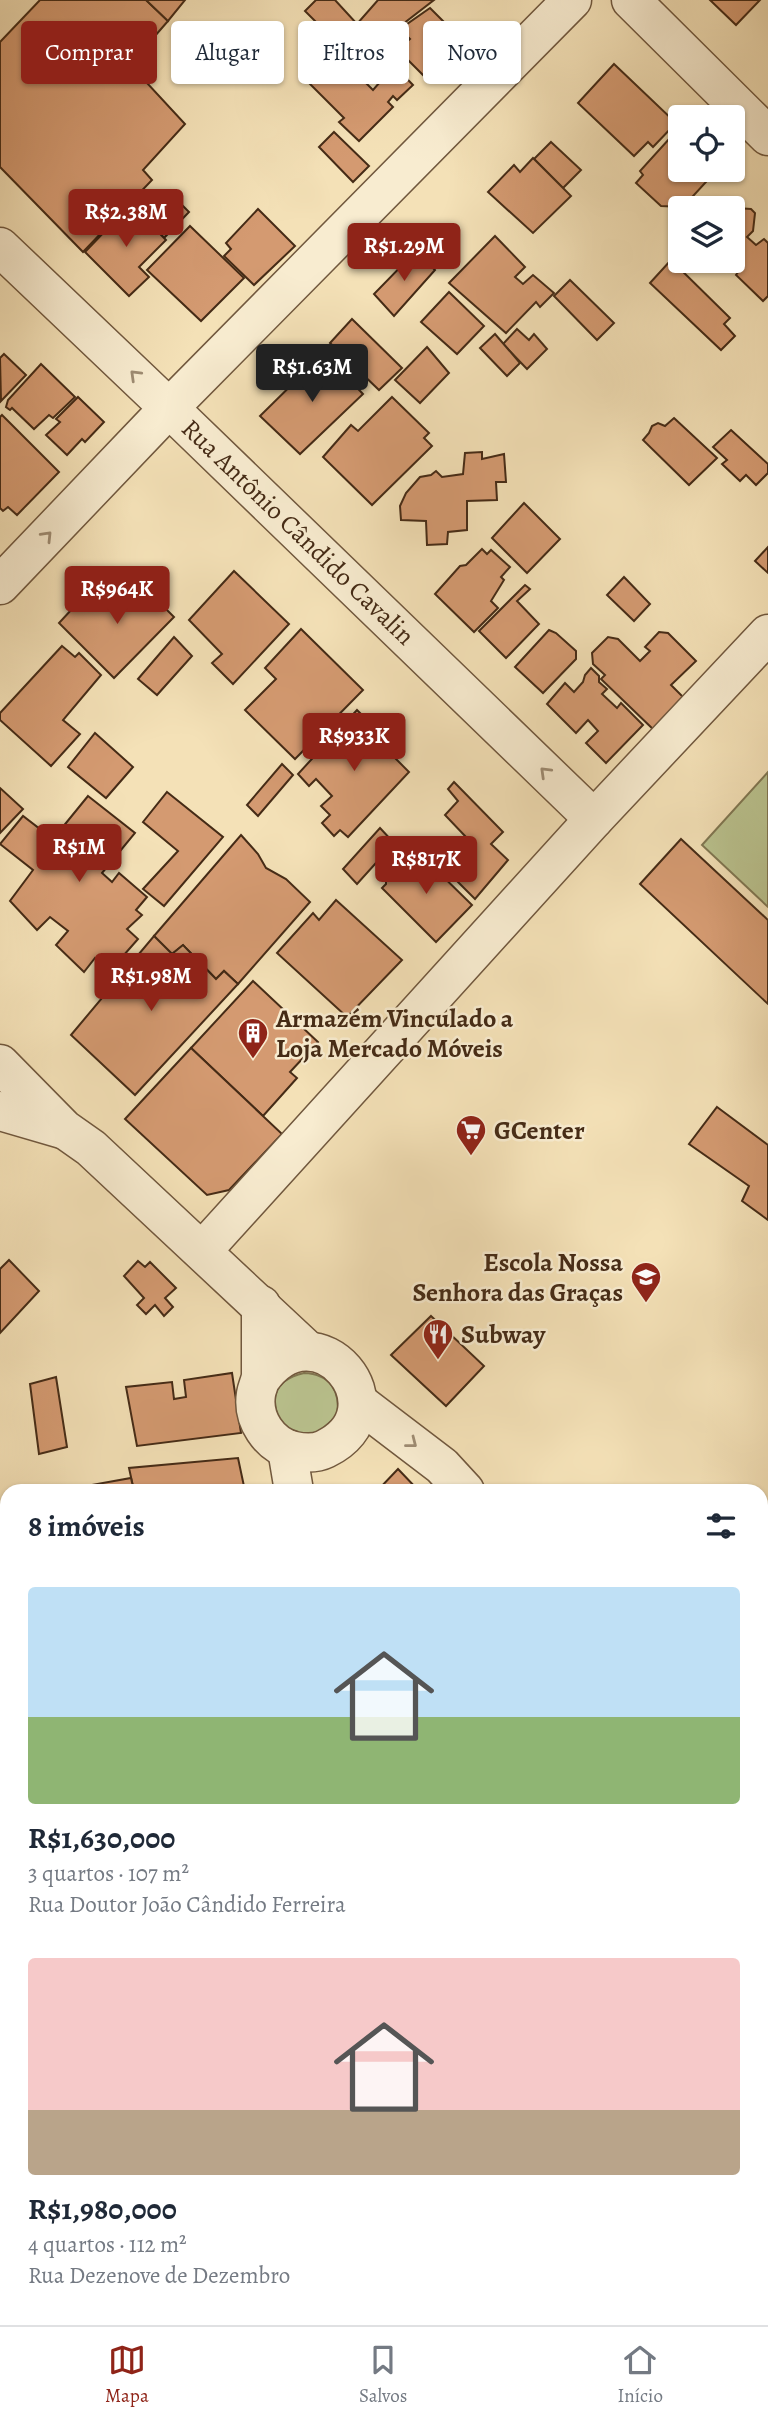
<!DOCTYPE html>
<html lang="pt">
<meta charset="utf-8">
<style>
body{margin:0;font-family:Alegreya,serif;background:#f2f2f3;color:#1f2937;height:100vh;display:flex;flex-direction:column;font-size:26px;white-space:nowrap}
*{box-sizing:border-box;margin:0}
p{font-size:23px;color:#747a83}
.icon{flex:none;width:38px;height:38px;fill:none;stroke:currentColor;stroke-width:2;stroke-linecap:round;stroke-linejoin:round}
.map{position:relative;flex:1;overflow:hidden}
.details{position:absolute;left:0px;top:1484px;width:768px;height:842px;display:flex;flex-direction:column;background:#fff;border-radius:21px 21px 0 0;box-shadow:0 2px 5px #0004}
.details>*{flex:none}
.banner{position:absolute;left:21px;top:21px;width:726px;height:63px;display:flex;gap:14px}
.buttons{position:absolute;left:668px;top:105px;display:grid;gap:14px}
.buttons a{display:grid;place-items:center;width:77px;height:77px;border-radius:7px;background:#fff;box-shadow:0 2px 5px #0004;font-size:35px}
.price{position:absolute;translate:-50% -60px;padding:0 16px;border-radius:7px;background:#8f2418;color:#fff;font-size:23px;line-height:46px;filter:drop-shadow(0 2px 4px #0008)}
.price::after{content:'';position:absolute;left:50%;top:42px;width:21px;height:16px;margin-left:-10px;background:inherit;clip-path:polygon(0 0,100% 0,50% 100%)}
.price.selected{background:#222;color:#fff}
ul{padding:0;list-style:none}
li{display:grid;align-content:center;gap:14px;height:371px;padding:0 28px}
li span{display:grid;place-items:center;height:217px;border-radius:7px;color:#555}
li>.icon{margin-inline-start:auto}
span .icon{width:126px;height:126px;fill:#fffc;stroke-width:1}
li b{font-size:30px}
h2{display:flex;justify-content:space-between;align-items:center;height:84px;padding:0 28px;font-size:30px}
.pill{padding:0 24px;border-radius:7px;background:#fff;box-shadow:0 2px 5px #0004;font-size:24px;line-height:63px}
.pill.selected{background:#8f2418;color:#fff}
.tabs{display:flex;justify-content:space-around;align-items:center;height:98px;border-top:2px solid #e0e1e3;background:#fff;font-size:19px;color:#747a83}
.tabs a{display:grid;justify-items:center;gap:4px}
.tabs .selected{color:#8f2418}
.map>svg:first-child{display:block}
.green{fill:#bac38f;stroke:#807752;stroke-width:2}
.building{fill:#d49a71;stroke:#452b16;stroke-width:2}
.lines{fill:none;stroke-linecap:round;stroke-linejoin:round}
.minor-casing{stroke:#71583e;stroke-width:41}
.minor{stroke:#f8ecd0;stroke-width:38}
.oneway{stroke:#9e8c73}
.labels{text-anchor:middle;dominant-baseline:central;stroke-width:5;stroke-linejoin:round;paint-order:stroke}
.street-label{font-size:26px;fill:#452b16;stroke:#f8ecd0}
.poi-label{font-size:26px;font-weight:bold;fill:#452b16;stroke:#f8ecd0;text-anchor:start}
</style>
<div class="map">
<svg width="768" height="2325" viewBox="0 0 768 2325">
<rect width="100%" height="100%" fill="#f4e1b7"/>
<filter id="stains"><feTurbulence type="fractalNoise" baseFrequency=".00286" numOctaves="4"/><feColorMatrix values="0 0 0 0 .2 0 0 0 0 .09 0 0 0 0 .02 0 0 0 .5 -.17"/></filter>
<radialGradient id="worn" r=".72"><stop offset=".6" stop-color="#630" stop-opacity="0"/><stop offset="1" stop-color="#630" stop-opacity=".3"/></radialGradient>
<g class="green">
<polygon points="768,772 768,907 702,845"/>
<path d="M304,1373c26,1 37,18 33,43l-24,21 -30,-9c-13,-26 -13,-47 21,-55z"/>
</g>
<g class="building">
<polygon points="40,0 146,0 168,21 134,60 138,64 134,69 185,124 143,170 152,180 83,252 0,167 0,42"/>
<polygon points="146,0 185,0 168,21"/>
<polygon points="316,0 335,0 357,24 378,0 434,0 355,61 305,11"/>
<polygon points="710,0 760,0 736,25"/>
<polygon points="430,8 462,40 424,76 405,57 403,45 410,39 400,29"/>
<polygon points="378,49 413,85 397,100 393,96 388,102 393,107 359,141 339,122 344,118 308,82 332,57 339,56 373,90 380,82 359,62"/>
<polygon points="614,64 676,123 653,147 648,142 634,156 578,103"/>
<polygon points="679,128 681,170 717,170 683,207 661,206 636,183 643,175 640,171"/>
<polygon points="334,132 369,166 353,182 319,147"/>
<polygon points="551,142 581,170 563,188 534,159"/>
<polygon points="533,158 571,196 533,233 488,192 514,165 520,172"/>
<polygon points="171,194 189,212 164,238 145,218"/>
<polygon points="131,204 166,240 139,267 149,277 129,296 85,252"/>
<polygon points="736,208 751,209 755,213 753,231 747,237 756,245 764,239 768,243 768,296 763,301 736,275 739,271 733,266 730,269 713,269 708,267 706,263 706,261 733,261 733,211"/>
<polygon points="258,209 295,246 254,285 224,256 231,249 226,243"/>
<polygon points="190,226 244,278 201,321 147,270"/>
<polygon points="495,236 525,267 515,277 523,284 533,275 554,293 540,307 536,302 506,333 449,283"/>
<polygon points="416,251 435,270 394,316 374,294"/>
<polygon points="671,260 730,318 724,324 735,336 721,350 650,283"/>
<polygon points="570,280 614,323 597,340 554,296"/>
<polygon points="449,292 484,326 457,354 421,322"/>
<polygon points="352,319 402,368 379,390 330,343"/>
<polygon points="517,329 529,340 534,334 547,349 527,369 503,344"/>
<polygon points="495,334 520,363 507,376 480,348"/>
<polygon points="427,347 449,373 420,403 395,380"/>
<polygon points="324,353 363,394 300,454 260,416"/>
<polygon points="4,354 26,375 1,401 0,358"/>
<polygon points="41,364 75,397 53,418 49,415 34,429 12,408 10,410 6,407 8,400"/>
<polygon points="78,397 104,422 85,442 82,439 67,455 46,435 60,422 56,419"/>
<polygon points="392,397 429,433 424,438 432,446 372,505 323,457 351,425 358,431"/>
<polygon points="2,415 59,472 17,515 8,507 3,511 0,508 0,417"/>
<polygon points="674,418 717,458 689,485 643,440 649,433 652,426 658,423 665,426"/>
<polygon points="731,430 768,464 768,473 756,485 746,475 740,481 722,464 727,460 713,447"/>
<polygon points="482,452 482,459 504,454 506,482 496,482 497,500 467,501 467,530 448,532 447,544 427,545 426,521 401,520 400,506 406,493 420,477 431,475 436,471 442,477 463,474 465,453"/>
<polygon points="524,503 560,539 527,573 492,538"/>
<polygon points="768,547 768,573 755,561"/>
<polygon points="482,549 487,554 491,550 510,567 501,577 504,580 491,601 498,608 474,632 435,594 460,566 466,565"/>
<polygon points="234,571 289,624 233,684 212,663 222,654 189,620"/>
<polygon points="134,577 174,617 114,678 59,623 86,594 102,609"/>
<polygon points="624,577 650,604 634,621 607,595"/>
<polygon points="525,585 530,589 517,601 539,624 506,658 479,631"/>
<polygon points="301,629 363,690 295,759 245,710 276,679 265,668"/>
<polygon points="549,630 556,633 576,651 576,659 543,693 515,667"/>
<polygon points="659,632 668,633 696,661 671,685 686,700 656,732 601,679 605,675 593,664 592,653 608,637 618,639 640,661 650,651 645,647"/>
<polygon points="174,637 192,656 157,695 138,679"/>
<polygon points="62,646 75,657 79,653 101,675 63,720 80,734 51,766 0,720 0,713"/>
<polygon points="591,668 599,676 599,682 607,689 602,694 617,708 621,703 643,725 606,763 586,743 598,731 588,720 576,733 547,704 565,683 574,692 583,682 585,675"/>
<polygon points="357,710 400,753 395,758 409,772 348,837 340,830 334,836 322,823 330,815 321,806 332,796 316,779 309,786 298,774"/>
<polygon points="95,733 133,767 106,798 68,767"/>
<polygon points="282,764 293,775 258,816 247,805"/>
<polygon points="454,782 503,832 491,844 508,860 475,899 439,863 466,837 445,815 458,801 448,789"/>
<polygon points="0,788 23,809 0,833"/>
<polygon points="167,792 223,837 164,906 143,889 178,851 143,822"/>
<polygon points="88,796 135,833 102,873 112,882 119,873 147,897 136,910 142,915 127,929 138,939 109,972 95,958 84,972 56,945 68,931 50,917 37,930 10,901 33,870 0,844 23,816 53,839"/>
<polygon points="380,828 394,843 357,884 343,869"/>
<polygon points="241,835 258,854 266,868 286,879 310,902 238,984 224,971 216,979 183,945 172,954 154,936"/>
<polygon points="681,839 768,920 768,1004 640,884"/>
<polygon points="418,852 472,905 436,942 382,888 386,884 386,877 395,867 400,868"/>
<polygon points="336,900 402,960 347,1017 277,953 313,913 319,920"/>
<polygon points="154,936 172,954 183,945 216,979 224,971 238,984 135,1095 71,1035"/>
<polygon points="253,981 318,1042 290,1072 297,1078 263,1116 191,1048"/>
<polygon points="191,1048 282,1134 229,1190 207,1195 125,1119"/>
<polygon points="717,1107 768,1145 768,1220 742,1201 749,1186 689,1144"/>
<polygon points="9,1260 39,1291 0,1333 0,1269"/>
<polygon points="138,1261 145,1267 150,1262 176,1288 165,1298 173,1307 164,1316 155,1305 146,1314 137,1305 144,1298 124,1276"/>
<polygon points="431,1316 484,1366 446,1406 391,1355"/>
<polygon points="232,1373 241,1433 137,1446 126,1387 172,1382 174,1399 186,1397 184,1380"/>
<polygon points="56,1377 67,1447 39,1454 30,1384"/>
<polygon points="238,1458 245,1491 134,1491 129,1468"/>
<polygon points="398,1469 419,1491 377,1491"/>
<polygon points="131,1478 134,1491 87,1491 86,1486"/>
<polygon points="7,1730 7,1793 0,1794 0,1731"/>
<polygon points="7,1860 7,1926 0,1924 0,1862"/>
<polygon points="7,2072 7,2111 6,2111 0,2073"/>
<polygon points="7,2228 7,2270 0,2271 0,2229"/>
<polygon points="0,2284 7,2284 7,2319 89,2319 89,2325 0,2325"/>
<polygon points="143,2319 241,2319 242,2325 144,2325"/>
<polygon points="279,2319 308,2319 309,2325 281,2325"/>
<polygon points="308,2319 395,2319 396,2325 309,2325"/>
</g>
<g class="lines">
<g class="minor-casing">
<g id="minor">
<polyline points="631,0 768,136"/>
<polyline points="0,247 169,408 594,819"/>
<polyline points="0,585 169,408 572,0"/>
<polyline points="0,1064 64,1129 91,1148 308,1351"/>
<polyline points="0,1111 62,1129"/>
<polyline points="202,1251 594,819 768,634"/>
<path d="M261,1305c0,23 0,46 0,69 0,7 -4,13 -5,20 -4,25 13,51 38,57 10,2 21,3 31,-2 81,-39 -8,-148 -64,-70"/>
<polyline points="358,1402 442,1466 465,1491"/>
<polyline points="287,1449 294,1491"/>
<polyline points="761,1805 768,1810"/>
<polyline points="0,1839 7,1838"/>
<polyline points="761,1892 768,1963"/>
<polyline points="0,2054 7,2054"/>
<polyline points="420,2319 421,2325"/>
</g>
</g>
<use href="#minor" class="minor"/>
</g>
<defs><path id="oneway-chevron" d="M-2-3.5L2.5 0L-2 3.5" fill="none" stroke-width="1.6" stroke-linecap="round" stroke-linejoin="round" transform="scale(1.75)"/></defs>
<g class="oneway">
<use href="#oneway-chevron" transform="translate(135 375) rotate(-136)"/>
<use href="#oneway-chevron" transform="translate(47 536) rotate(-46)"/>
<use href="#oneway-chevron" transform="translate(545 772) rotate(-136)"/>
<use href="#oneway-chevron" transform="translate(412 1443) rotate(38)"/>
</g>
<defs>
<g id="building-pin" transform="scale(1.575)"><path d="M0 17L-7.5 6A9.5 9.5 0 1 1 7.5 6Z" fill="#8f2418" stroke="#f8ecd0"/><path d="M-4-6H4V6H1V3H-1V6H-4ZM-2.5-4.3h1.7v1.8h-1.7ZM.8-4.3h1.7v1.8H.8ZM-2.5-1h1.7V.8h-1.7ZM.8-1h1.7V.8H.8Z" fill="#fff"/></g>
<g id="supermarket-pin" transform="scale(1.575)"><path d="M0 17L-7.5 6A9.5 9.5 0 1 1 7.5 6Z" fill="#8f2418" stroke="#f8ecd0"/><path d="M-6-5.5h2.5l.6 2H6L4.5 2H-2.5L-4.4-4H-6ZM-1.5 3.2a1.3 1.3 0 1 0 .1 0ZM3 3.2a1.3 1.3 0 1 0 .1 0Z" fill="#fff"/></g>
<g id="school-pin" transform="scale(1.575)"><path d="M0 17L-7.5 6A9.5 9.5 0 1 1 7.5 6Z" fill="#8f2418" stroke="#f8ecd0"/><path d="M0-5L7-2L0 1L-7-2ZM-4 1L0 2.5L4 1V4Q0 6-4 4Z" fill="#fff"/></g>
<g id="restaurant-pin" transform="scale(1.575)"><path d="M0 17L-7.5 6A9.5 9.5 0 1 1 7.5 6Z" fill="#8f2418" stroke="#f8ecd0"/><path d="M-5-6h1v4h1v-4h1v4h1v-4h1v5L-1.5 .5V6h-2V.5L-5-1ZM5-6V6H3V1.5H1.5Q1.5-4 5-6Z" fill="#fff"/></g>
</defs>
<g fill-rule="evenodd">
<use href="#building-pin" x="253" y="1033"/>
<use href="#supermarket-pin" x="471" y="1130"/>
<use href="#school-pin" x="646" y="1277"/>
<use href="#restaurant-pin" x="438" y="1334"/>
</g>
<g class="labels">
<g class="street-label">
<text transform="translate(298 532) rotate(44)">Rua Antônio Cândido Cavalin</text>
</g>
<g class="poi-label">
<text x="276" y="1018">Armazém Vinculado a<tspan x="276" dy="30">Loja Mercado Móveis</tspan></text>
<text x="494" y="1130">GCenter</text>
<text x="623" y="1262" text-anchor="end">Escola Nossa<tspan x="623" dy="30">Senhora das Graças</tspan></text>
<text x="461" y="1334">Subway</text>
</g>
</g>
<rect width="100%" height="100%" filter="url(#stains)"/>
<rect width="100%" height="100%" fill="url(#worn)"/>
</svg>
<div class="buttons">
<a><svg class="icon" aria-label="locate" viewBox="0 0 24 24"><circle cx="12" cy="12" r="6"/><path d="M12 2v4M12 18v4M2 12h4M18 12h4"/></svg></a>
<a><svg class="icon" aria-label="layers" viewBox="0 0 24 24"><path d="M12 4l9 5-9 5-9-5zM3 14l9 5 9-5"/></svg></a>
</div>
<b class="price" style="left:126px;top:249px">R$2.38M</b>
<b class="price" style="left:404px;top:283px">R$1.29M</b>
<b class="price selected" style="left:312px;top:404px">R$1.63M</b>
<b class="price" style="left:117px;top:626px">R$964K</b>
<b class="price" style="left:354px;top:773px">R$933K</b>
<b class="price" style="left:79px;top:884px">R$1M</b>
<b class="price" style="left:426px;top:896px">R$817K</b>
<b class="price" style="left:151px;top:1013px">R$1.98M</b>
<div class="banner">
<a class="pill selected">Comprar</a>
<a class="pill">Alugar</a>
<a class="pill">Filtros</a>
<a class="pill">Novo</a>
</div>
<section class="details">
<h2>8 imóveis<svg class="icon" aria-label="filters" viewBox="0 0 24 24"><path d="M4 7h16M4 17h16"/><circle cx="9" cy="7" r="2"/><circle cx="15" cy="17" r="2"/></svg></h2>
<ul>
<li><span style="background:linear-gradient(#bfe0f5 60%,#8fb573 0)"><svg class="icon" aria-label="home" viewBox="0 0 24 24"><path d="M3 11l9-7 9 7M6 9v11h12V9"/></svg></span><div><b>R$1,630,000</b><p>3 quartos · 107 m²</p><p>Rua Doutor João Cândido Ferreira</p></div></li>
<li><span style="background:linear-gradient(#f6c9c9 70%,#b9a48a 0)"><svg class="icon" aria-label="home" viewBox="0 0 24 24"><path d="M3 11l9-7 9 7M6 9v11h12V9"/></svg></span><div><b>R$1,980,000</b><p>4 quartos · 112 m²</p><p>Rua Dezenove de Dezembro</p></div></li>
</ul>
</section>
</div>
<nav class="tabs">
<a class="selected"><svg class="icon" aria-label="map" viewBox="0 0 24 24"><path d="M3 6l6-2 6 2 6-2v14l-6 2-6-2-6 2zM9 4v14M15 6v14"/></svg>Mapa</a>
<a><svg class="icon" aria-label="saved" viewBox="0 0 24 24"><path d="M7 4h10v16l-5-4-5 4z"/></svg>Salvos</a>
<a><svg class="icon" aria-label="home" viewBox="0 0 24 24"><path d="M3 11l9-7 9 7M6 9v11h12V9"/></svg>Início</a>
</nav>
